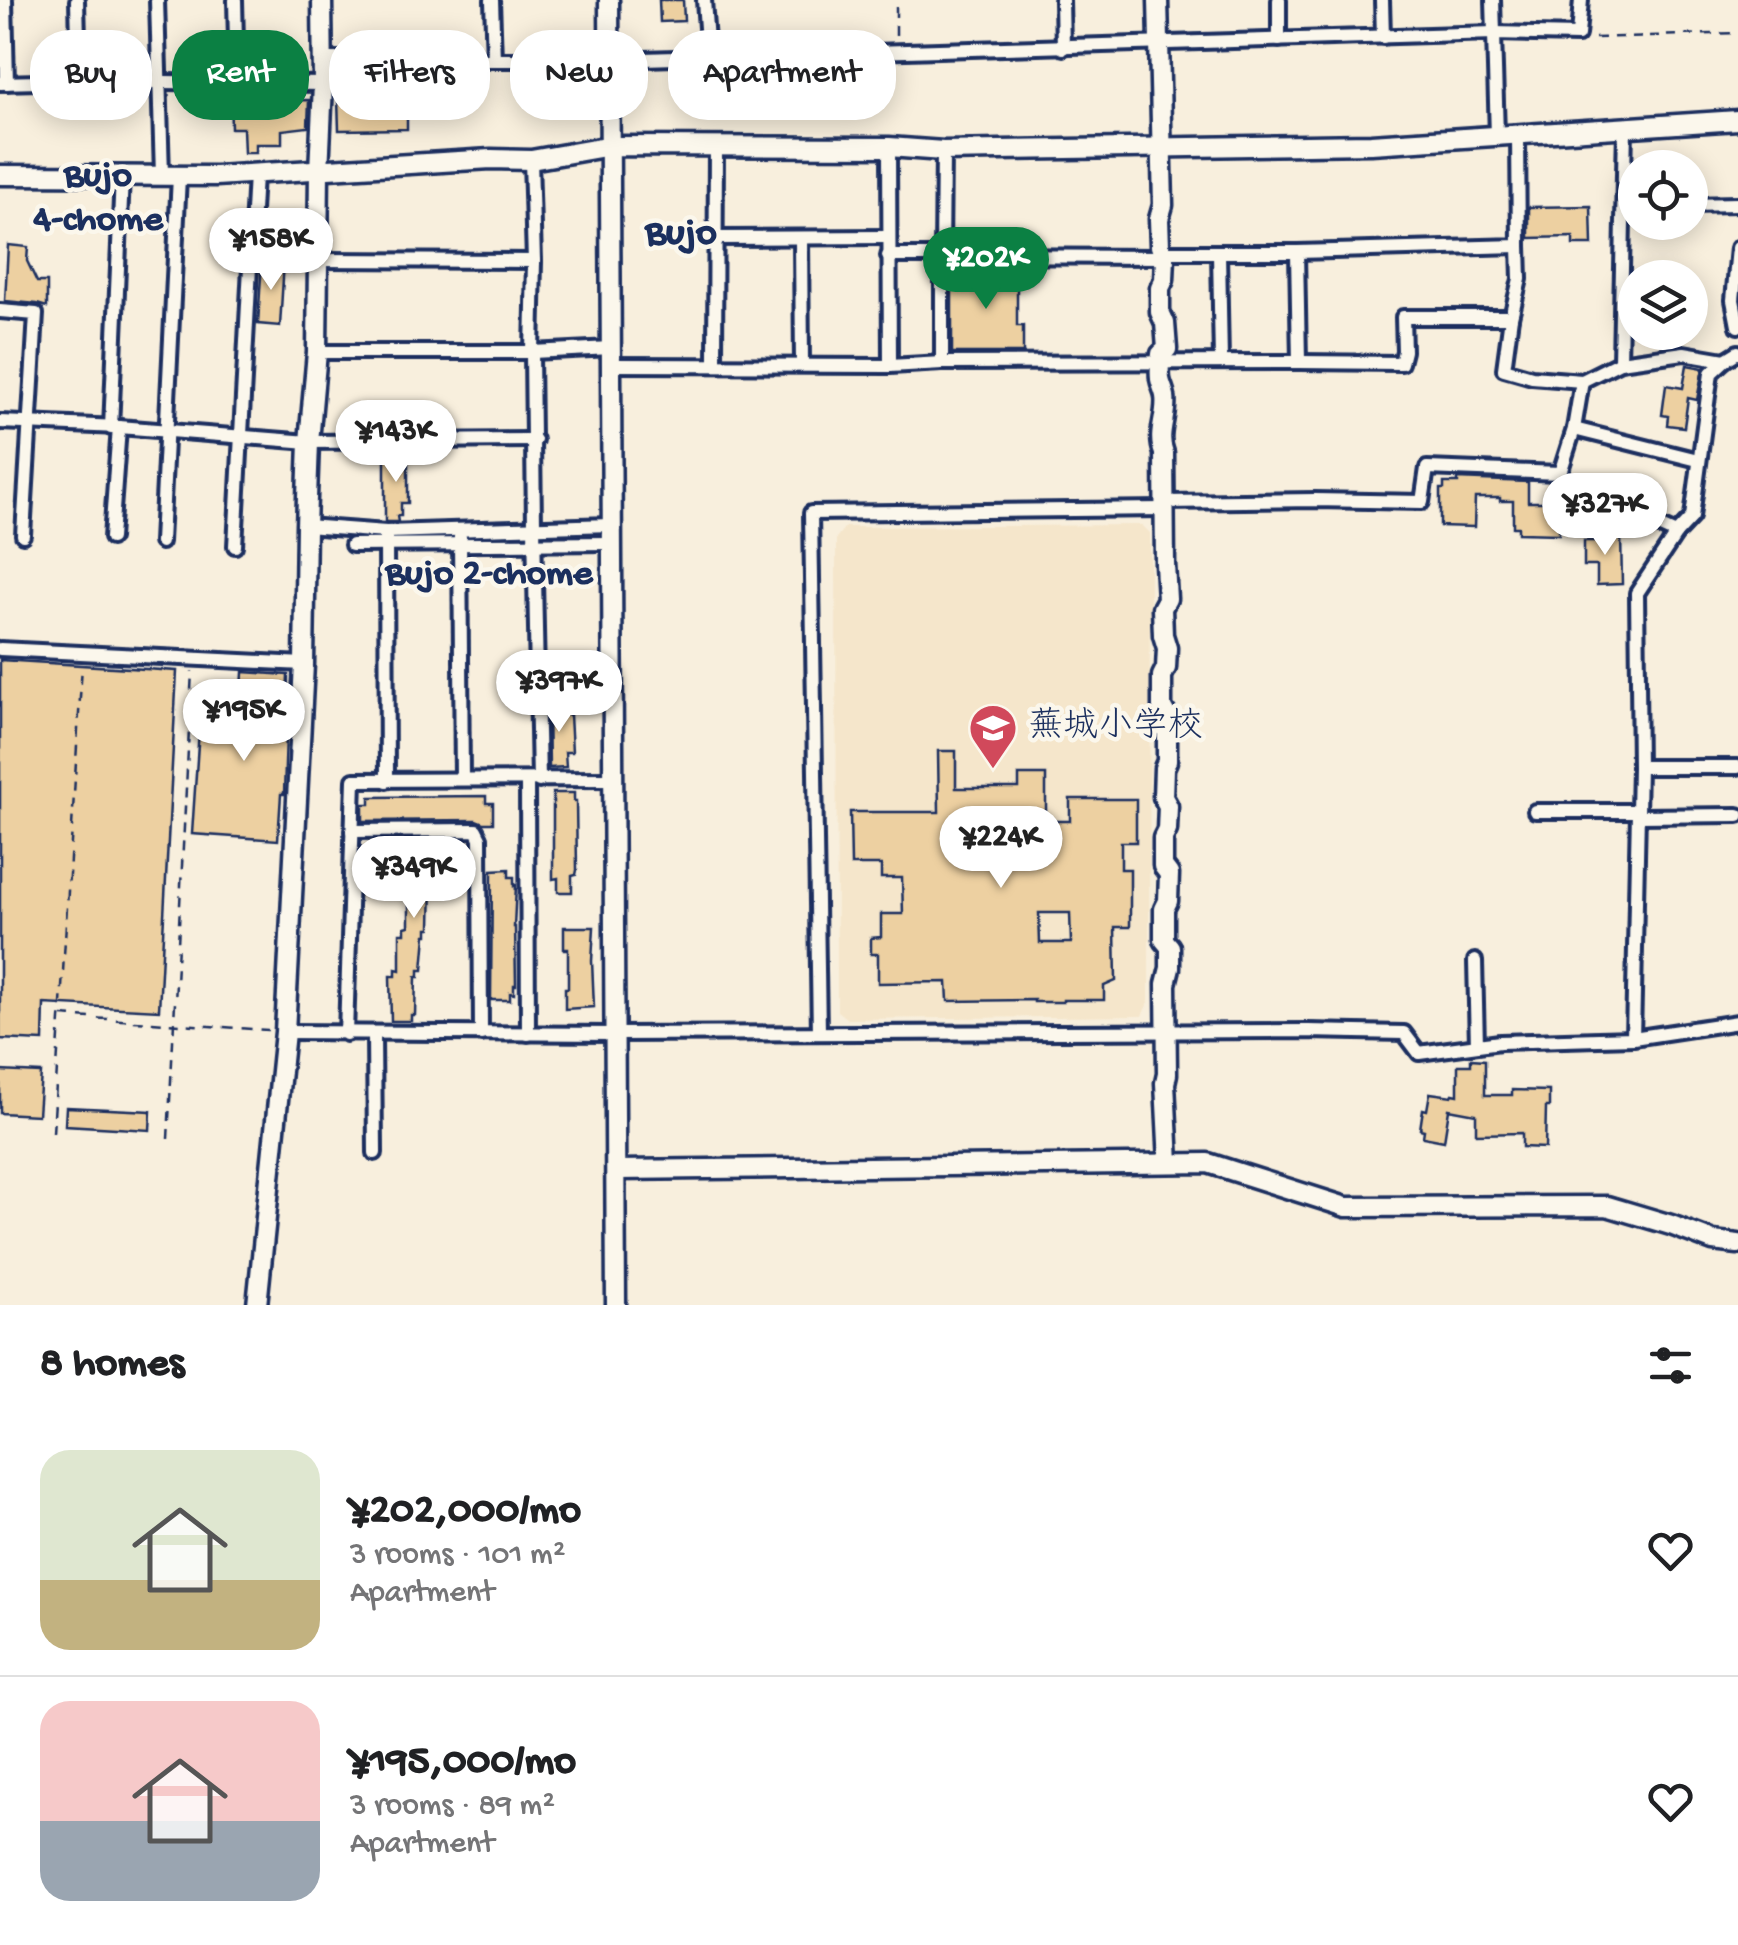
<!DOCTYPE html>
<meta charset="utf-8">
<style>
body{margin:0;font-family:"Gochi Hand","Klee One",sans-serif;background:#f2f2f2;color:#202124;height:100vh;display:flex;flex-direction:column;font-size:38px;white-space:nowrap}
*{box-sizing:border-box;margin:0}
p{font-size:32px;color:#757577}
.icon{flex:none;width:55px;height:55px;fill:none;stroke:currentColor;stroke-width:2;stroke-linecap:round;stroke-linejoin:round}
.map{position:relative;height:1305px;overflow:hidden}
.drawer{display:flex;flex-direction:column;background:#fff;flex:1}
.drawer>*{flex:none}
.hud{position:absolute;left:30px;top:30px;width:1000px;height:90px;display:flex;gap:20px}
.tools{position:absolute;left:1618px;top:150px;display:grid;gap:20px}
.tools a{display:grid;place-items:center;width:90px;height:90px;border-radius:50%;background:#fff;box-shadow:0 5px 25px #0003;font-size:50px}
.price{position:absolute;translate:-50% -85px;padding:0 22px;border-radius:35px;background:#fff;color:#222;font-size:32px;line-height:65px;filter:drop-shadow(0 2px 5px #0008)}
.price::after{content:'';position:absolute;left:50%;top:60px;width:30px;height:22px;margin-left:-15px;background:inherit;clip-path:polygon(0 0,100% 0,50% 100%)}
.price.on{background:#0b8043;color:#fff}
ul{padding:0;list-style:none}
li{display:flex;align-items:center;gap:30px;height:250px;padding:0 40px}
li+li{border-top:2px solid #e0e0e0}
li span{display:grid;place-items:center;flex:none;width:280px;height:200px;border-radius:30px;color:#555}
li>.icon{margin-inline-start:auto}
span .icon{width:120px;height:120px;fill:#fffc;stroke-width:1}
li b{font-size:42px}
h2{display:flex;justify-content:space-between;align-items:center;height:120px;padding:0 40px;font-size:42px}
.pill{padding:0 35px;border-radius:40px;background:#fff;box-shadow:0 5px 25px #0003;font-size:35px;line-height:90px}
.pill.on{background:#0b8043;color:#fff}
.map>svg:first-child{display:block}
.built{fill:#f5e6cb}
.building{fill:#edd0a1;stroke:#1b2f5e;stroke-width:2.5;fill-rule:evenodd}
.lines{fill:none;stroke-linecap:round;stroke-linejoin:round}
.street-casing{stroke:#1b2f5e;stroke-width:20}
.secondary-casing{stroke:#1b2f5e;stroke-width:25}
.path{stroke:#1b2f5e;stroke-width:2.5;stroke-dasharray:10 8;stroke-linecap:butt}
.street{stroke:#fbf7ec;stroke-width:12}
.secondary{stroke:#fbf7ec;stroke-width:18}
.labels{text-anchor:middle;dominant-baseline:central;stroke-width:9;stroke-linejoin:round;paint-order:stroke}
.poi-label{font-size:35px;fill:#1b2f5e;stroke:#fbf7ec;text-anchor:start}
.neighbourhood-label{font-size:38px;font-weight:bold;fill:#1b2f5e;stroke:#fbf7ec}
.quarter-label{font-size:40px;font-weight:bold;fill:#1b2f5e;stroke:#fbf7ec}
</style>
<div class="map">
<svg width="1738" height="1305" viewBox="0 0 1738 1305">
<rect width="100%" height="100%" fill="#f8efdd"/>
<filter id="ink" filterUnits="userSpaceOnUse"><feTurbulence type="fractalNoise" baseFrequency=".01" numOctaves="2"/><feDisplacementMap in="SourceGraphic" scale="20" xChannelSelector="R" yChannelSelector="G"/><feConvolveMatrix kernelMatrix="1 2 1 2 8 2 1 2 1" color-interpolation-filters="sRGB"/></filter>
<g filter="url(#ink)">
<polygon class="built" points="1142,525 1150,533 1149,1001 1142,1016 847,1019 837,1011 836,538 845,527"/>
<g class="building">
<polygon points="659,0 683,0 684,21 660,22"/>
<polygon points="230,94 243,94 243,101 309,100 308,127 282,130 282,144 256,144 256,153 244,153 243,128 231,128"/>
<polygon points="407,98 407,129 339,130 338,99"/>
<polygon points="1591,206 1592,245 1573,245 1573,237 1529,238 1529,207"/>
<polygon points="8,245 28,247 27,261 37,282 47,282 47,307 37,304 5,301"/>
<polygon points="262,260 284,261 280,326 258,324"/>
<polygon points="1017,269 1017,326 1023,326 1023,353 952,353 952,270"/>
<polygon points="1687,365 1703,368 1697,400 1688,398 1684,427 1667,425 1668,416 1662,415 1666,385 1683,388"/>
<polygon points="385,454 408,454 408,503 401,503 401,516 397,516 398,522 385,522"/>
<polygon points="1458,479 1528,482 1528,502 1566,502 1566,515 1559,514 1559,534 1518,533 1518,527 1513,527 1513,501 1500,501 1500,498 1475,498 1474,527 1440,526 1440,489 1444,489 1444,483 1458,483"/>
<polygon points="1600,531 1617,531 1617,535 1621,534 1622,584 1597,585 1597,566 1584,566 1584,541 1600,541"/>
<polygon points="0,660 177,671 159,1010 44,1004 43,1041 0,1039"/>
<polygon points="243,672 288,675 284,794 281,794 278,840 192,834 200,714 241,716"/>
<polygon points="548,705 567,705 567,715 570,715 572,752 565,752 566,767 549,768"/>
<path d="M938,751h18v37h63v-13h27v46h24v-22h66v43h-15v27h9v58h-15l1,54 -12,5v14h-41v2h-29v-2l-86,1 -1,-19 -69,1v-29h-7v-16l10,-1v-23h22l-1,-36h-21v-13h-30l-1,-53h89zM1039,913h31l1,30h-31z"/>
<polygon points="553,793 574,793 574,801 576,801 577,870 576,875 572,876 572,892 558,892 558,878 553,879"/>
<polygon points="486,796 486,803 493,803 493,823 483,823 476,820 363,821 363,804 370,804 370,797"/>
<polygon points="439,840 440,880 432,880 431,928 428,928 428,935 426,935 423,970 419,970 419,977 416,977 415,1015 411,1015 411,1021 391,1021 390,976 396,976 396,969 400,970 400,933 405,933 405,927 409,926 409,898 405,898 405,878 388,861 407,841"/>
<polygon points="509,869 509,877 514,877 514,886 516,885 514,927 515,927 516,985 514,985 514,994 510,993 510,1000 491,1000 492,870"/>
<polygon points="564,927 594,927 592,961 594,1007 565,1009 565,988 568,988 568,949 564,949"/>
<polygon points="1471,1059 1485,1060 1485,1095 1512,1095 1512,1090 1549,1091 1549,1107 1546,1107 1545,1148 1522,1147 1522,1133 1476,1134 1476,1114 1449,1109 1444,1141 1423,1137 1424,1130 1420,1129 1423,1109 1427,1110 1430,1093 1452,1096 1453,1094 1458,1095 1458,1065 1471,1065"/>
<polygon points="0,1071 41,1073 38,1115 0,1113"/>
<polygon points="66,1107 151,1111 150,1130 65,1125"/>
</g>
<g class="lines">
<g class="street-casing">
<g id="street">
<polyline points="5,0 7,83"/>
<polyline points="77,0 79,81"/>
<polyline points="157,0 162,176"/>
<polyline points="235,0 237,83"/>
<polyline points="704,0 708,56"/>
<polyline points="1062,0 1063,48"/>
<polyline points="1382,0 1383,37"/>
<polyline points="1493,0 1497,136"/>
<polyline points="1279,40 1279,0"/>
<polyline points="323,59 494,60 492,0"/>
<polyline points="494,60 610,60 1494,33 1578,35 1581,0"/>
<polyline points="0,83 79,81 323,84"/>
<polyline points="531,160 534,261 532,352 534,526 539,781"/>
<polyline points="1690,205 1738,204"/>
<polyline points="716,238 888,237"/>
<polyline points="801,238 802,365"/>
<polyline points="1519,246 1520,279 1511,317 1504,369 1532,377 1582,381"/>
<polyline points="1738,248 1733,300 1738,326"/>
<polyline points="1163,252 1297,252 1299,362 942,363 942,256 1165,257"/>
<polyline points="1219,252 1221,362"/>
<polyline points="1297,252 1519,246 1518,135"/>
<polyline points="888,256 942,256 943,151"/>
<polyline points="318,260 534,261"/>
<polyline points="0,311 36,314 23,535"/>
<polyline points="317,352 532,352 611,348"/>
<polyline points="1299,362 1401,363 1404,351 1403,317 1511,317"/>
<polyline points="1620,362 1625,128"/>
<polyline points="610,365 890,366 889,147"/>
<polyline points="715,365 716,146"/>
<polyline points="890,366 942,363"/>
<polyline points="0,422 119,427 309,442 535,440"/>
<polyline points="111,428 122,176"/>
<polyline points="1574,429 1698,460"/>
<polyline points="1560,473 1571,487 1676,534"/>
<polyline points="1164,502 1315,500 1422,502 1427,468 1560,473 1574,429 1582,381 1620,362 1684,353 1725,360"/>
<polyline points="306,526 386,532 611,525"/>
<polyline points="460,537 462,779"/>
<polyline points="111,538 119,427"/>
<polyline points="386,538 387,781"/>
<polyline points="161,542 179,176"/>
<polyline points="352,545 611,543"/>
<polyline points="235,546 255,174"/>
<polyline points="0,649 304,664"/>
<polyline points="1639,767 1738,767"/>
<polyline points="527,781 528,1034"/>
<polyline points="1535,811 1638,811"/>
<polyline points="1638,816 1738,815"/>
<polyline points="352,831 476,830 480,838 481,1034"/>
<polyline points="1475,961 1477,1045"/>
<polyline points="285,1032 614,1034 1308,1031 1404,1033 1419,1053 1500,1042 1633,1038 1738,1022"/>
<polyline points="819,1033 811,513 1164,509"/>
<polyline points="346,1034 354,780 613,779"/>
<polyline points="374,1034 375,1153"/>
<polyline points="1633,1038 1639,767 1637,593 1676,534 1692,517 1711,373 1725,360 1738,352"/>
</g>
</g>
<g class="secondary-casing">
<g id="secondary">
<polyline points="609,0 616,1305"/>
<path d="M1158,0l5,205 -4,14 1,27 5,11 -1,23 -4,8v24l5,11 2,26 -6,5c-1,8 -2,17 -1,25 1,6 4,11 5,17 3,20 -9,37 -1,57l1,111 2,35 -5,9 1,27 4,13 -1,20 -4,8v31l5,9v45l-3,7 -1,29 5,9 -1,24 -4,8v28l6,8 -1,27 -4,8v31l6,7v21l-4,16 1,90 -2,9 4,80"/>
<polyline points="0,175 216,176 491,159 531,160 611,146 889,147 943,151 1371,144 1738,120"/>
<polyline points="617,1170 1208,1163 1346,1207 1607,1206 1671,1225 1713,1241 1738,1244"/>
<polyline points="257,1305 285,1032 304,664 306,526 309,442 317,352 319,171 323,84 322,0"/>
</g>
</g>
<g class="path">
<polyline points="896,35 896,0"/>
<polyline points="1595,38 1738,33"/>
<polyline points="62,1016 268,1030"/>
<polyline points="53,1133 82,665"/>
<polyline points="168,1139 192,671"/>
</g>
<use href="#street" class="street"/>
<use href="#secondary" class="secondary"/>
</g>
</g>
<defs>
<g id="school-pin" transform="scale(2.5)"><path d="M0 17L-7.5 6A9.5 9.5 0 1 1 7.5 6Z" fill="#d1495b" stroke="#fbf7ec"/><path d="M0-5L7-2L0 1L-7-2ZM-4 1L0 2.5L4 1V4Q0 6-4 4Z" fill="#fff"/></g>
</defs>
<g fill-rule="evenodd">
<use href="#school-pin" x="993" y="728"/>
</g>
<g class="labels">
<g class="poi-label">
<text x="1028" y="728">蕪城小学校</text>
</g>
<g class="neighbourhood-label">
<text x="98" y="177">Bujo<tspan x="98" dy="44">4-chome</tspan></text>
<text x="489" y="575">Bujo 2-chome</text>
</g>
<g class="quarter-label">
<text x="681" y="234">Bujo</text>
</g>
</g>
</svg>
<div class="tools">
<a><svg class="icon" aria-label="locate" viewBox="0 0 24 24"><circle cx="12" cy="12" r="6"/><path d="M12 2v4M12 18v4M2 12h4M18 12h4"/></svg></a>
<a><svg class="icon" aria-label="layers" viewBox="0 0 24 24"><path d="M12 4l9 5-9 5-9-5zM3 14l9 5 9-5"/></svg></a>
</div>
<b class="price" style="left:271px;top:293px">¥158K</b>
<b class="price on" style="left:986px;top:312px">¥202K</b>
<b class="price" style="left:396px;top:485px">¥143K</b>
<b class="price" style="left:1605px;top:558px">¥327K</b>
<b class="price" style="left:559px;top:735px">¥397K</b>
<b class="price" style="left:244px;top:764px">¥195K</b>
<b class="price" style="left:1001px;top:891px">¥224K</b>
<b class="price" style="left:414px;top:921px">¥349K</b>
<div class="hud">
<a class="pill">Buy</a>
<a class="pill on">Rent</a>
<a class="pill">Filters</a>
<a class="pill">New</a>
<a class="pill">Apartment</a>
</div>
</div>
<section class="drawer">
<h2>8 homes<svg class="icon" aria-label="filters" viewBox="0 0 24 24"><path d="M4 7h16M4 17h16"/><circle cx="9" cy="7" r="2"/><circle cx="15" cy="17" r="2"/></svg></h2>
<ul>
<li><span style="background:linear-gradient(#dfe7d0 65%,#c2b280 0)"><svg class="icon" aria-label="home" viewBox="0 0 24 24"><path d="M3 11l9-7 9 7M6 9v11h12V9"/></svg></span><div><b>¥202,000/mo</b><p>3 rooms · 101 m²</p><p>Apartment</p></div><svg class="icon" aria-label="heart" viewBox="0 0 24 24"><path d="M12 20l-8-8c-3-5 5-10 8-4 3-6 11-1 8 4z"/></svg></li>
<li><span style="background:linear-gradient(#f6c9c9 60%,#9aa5b1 0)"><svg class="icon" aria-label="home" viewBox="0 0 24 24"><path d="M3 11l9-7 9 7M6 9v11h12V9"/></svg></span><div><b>¥195,000/mo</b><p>3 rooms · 89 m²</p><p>Apartment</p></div><svg class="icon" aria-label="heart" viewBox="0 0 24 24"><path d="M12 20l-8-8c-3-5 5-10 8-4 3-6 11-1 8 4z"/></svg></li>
</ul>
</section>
